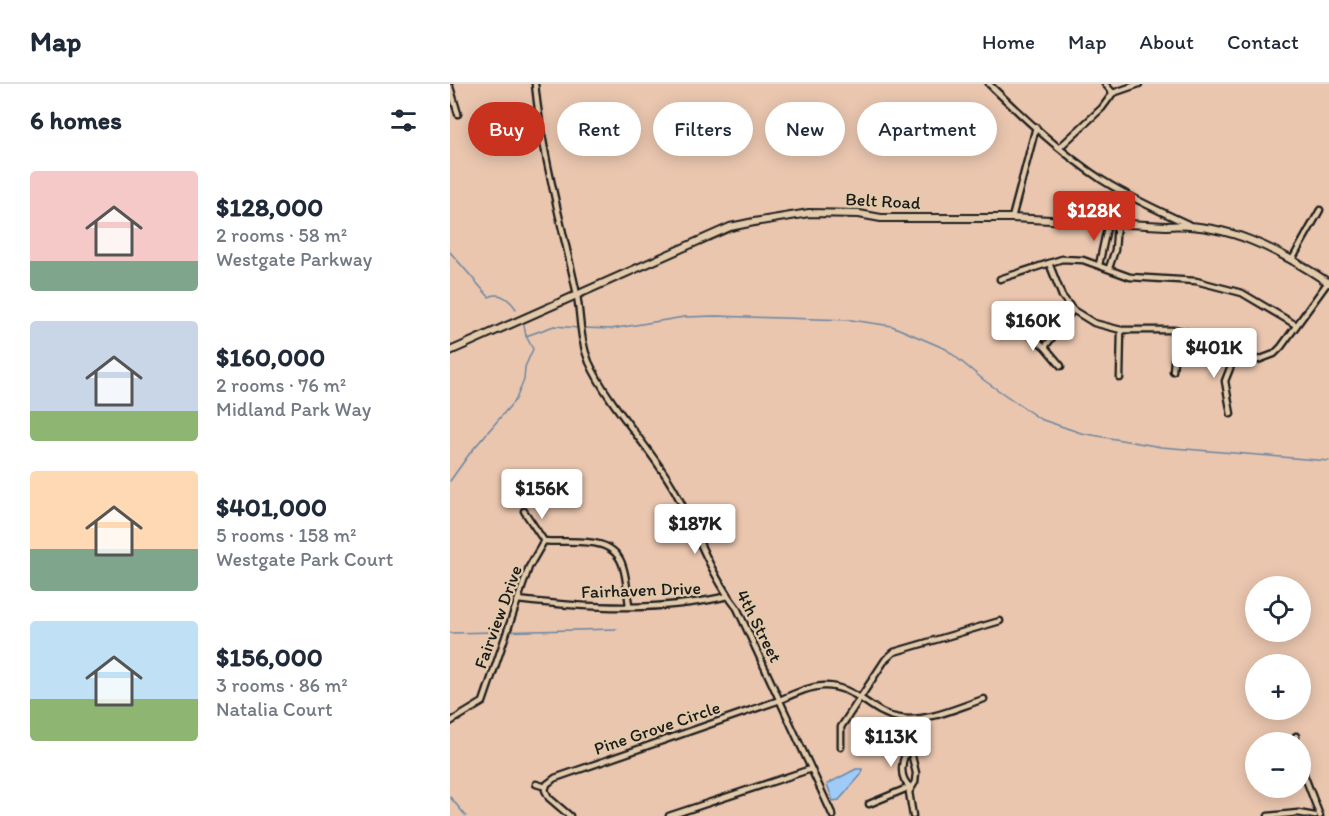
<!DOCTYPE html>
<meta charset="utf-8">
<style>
body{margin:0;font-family:Itim,sans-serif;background:#f2f2f3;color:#1f2937;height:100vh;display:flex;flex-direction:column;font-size:22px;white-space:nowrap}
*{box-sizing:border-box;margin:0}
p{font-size:20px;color:#747a83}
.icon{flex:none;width:33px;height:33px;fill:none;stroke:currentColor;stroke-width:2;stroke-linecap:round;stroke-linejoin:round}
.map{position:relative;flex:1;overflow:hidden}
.details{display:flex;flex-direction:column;background:#fff;width:450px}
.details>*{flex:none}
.hud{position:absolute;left:18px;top:18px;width:570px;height:54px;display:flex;gap:12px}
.fabs{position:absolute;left:795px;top:492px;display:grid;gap:12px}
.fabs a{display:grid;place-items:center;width:66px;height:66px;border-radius:50%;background:#fff;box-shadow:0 3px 15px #0003;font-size:30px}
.price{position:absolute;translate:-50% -51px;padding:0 14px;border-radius:6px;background:#fff;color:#222;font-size:20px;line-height:39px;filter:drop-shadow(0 2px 3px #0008)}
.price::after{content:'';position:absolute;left:50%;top:36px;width:18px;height:14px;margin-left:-9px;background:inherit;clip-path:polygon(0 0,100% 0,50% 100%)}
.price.current{background:#c8321e;color:#fff}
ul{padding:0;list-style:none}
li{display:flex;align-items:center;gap:18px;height:150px;padding:0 30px}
li span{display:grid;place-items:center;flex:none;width:168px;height:120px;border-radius:6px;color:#555}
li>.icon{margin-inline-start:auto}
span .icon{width:72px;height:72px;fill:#fffc;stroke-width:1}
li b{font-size:26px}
h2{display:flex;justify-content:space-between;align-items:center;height:72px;padding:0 30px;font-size:26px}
.tag{padding:0 21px;border-radius:27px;background:#fff;box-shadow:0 3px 15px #0003;font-size:21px;line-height:54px}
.tag.current{background:#c8321e;color:#fff}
header{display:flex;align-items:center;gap:36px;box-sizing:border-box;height:84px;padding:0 30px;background:#fff;border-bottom:2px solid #e0e1e3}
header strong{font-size:28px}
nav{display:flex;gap:33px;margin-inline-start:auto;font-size:21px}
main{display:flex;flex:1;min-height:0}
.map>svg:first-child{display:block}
.water{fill:#9fcbf9;stroke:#6b85a1;stroke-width:1.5}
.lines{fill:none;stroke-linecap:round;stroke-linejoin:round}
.stream{stroke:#6b85a1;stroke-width:1.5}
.minor-casing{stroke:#1c1c1c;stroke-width:9}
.tertiary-casing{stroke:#1c1c1c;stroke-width:10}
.minor{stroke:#e3caab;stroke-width:4.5}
.tertiary{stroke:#e3caab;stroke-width:6}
.labels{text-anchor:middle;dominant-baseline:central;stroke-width:4.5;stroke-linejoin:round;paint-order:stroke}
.street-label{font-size:18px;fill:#1c1c1c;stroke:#e3caab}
</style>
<header>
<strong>Map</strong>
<nav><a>Home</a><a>Map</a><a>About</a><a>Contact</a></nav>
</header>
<main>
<section class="details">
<h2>6 homes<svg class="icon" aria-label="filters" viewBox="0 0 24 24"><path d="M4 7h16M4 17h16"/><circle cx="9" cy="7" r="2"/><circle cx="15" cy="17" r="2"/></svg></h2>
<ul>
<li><span style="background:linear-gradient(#f6c9c9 75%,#7fa58c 0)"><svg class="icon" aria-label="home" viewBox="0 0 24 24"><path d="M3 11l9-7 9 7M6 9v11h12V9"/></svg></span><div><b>$128,000</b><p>2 rooms · 58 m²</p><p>Westgate Parkway</p></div></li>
<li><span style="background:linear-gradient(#c9d6e8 75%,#8fb573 0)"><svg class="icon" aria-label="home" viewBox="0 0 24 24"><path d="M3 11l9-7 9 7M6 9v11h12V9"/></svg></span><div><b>$160,000</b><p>2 rooms · 76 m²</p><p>Midland Park Way</p></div></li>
<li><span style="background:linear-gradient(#ffd9b3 65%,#7fa58c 0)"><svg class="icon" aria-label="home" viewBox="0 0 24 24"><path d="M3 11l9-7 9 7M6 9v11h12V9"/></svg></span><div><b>$401,000</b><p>5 rooms · 158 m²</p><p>Westgate Park Court</p></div></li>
<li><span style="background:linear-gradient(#bfe0f5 65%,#8fb573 0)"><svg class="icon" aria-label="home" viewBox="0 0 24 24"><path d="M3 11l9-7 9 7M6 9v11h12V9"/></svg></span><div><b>$156,000</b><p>3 rooms · 86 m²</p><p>Natalia Court</p></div></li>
</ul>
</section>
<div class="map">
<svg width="879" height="732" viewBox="0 0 879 732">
<rect width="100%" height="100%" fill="#eac6af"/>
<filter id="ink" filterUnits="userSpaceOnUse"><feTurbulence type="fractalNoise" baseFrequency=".0167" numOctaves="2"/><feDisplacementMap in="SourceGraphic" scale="12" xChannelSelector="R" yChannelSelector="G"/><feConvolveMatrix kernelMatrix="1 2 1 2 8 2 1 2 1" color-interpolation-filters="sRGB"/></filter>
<g filter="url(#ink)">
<polygon class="water" points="406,685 412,685 411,691 389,716 383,717 377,700"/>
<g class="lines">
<g class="stream">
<path d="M0,168l39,45c11,-6 21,3 27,12"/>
<polyline points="134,244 161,245 234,233 265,232 401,236 442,242 496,265 535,297 590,335 631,349 711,363 879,377"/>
<polyline points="76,252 104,242 129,244"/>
<polyline points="0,397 20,369 66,315 74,296 75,283 83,265 76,252 74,241"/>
<polyline points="0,549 167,545"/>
<polyline points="0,713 16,732"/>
</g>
<g class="minor-casing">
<g id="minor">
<path d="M85,0c7,70 26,137 41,206 5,24 3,48 13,72 21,46 61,84 86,129 20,37 36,85 62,117l96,208"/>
<path d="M539,0c35,34 72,69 113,96 27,17 57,31 86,44"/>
<polyline points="655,0 663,9"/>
<polyline points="0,3 8,30"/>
<polyline points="663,9 689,0"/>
<polyline points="610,63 652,24 663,9"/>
<polyline points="562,134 586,43"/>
<polyline points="843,174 870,126"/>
<polyline points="599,179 612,212 623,226 644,239 671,246 727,246 759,253 808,276 824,270 831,263 878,198"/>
<polyline points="649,181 658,139"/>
<polyline points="659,184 665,166 667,140"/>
<polyline points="550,195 612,175 633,176 680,193 746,197 792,209 846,241"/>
<polyline points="569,243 595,263 611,282"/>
<polyline points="595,263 623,226"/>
<polyline points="723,287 727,246"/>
<polyline points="670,294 671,246"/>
<polyline points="781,330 775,297 788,264"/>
<path d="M74,427l20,30c26,3 70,-8 79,26 4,12 4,26 6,38"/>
<path d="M68,516c69,8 142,12 210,-4"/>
<polyline points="459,636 459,660 466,689 465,698 459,708 463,732"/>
<polyline points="0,638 33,618 79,483 94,457"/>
<polyline points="845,658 846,652"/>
<polyline points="391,663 391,643 435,576 444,568 550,537"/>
<path d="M460,663c-9,11 -12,30 0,40"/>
<polyline points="850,680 870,732"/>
<polyline points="86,700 96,703"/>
<polyline points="419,720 460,703"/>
<path d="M120,732l-21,-18 -4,-8 2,-6 8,-6 225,-78c35,-16 53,-22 86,2 10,7 20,14 33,16 28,5 59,-11 85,-19"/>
<polyline points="219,732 361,685"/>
<polyline points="818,732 848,729 865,732"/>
</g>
</g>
<g class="tertiary-casing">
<path id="tertiary" d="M0,267l280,-124 24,-5 55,-9 50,1 22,4h131l154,8c60,-4 114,24 163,57"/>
</g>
<use href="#minor" class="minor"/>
<use href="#tertiary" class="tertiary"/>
</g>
</g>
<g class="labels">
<g class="street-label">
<text transform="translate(433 117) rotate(3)">Belt Road</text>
<text transform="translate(191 506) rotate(-2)">Fairhaven Drive</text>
<text transform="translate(48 533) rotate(-70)">Fairview Drive</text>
<text transform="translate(309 542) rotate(63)">4th Street</text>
<text transform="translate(207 644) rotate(-19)">Pine Grove Circle</text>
</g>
</g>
</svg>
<div class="fabs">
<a><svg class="icon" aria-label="locate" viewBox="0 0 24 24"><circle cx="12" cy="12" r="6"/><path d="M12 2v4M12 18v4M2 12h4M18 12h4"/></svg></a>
<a>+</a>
<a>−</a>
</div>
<b class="price current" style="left:644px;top:158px">$128K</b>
<b class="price" style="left:583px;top:268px">$160K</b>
<b class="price" style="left:764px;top:295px">$401K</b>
<b class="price" style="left:92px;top:436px">$156K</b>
<b class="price" style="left:245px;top:471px">$187K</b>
<b class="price" style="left:441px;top:684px">$113K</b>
<div class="hud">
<a class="tag current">Buy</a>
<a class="tag">Rent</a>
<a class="tag">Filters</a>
<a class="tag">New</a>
<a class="tag">Apartment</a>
</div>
</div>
</main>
